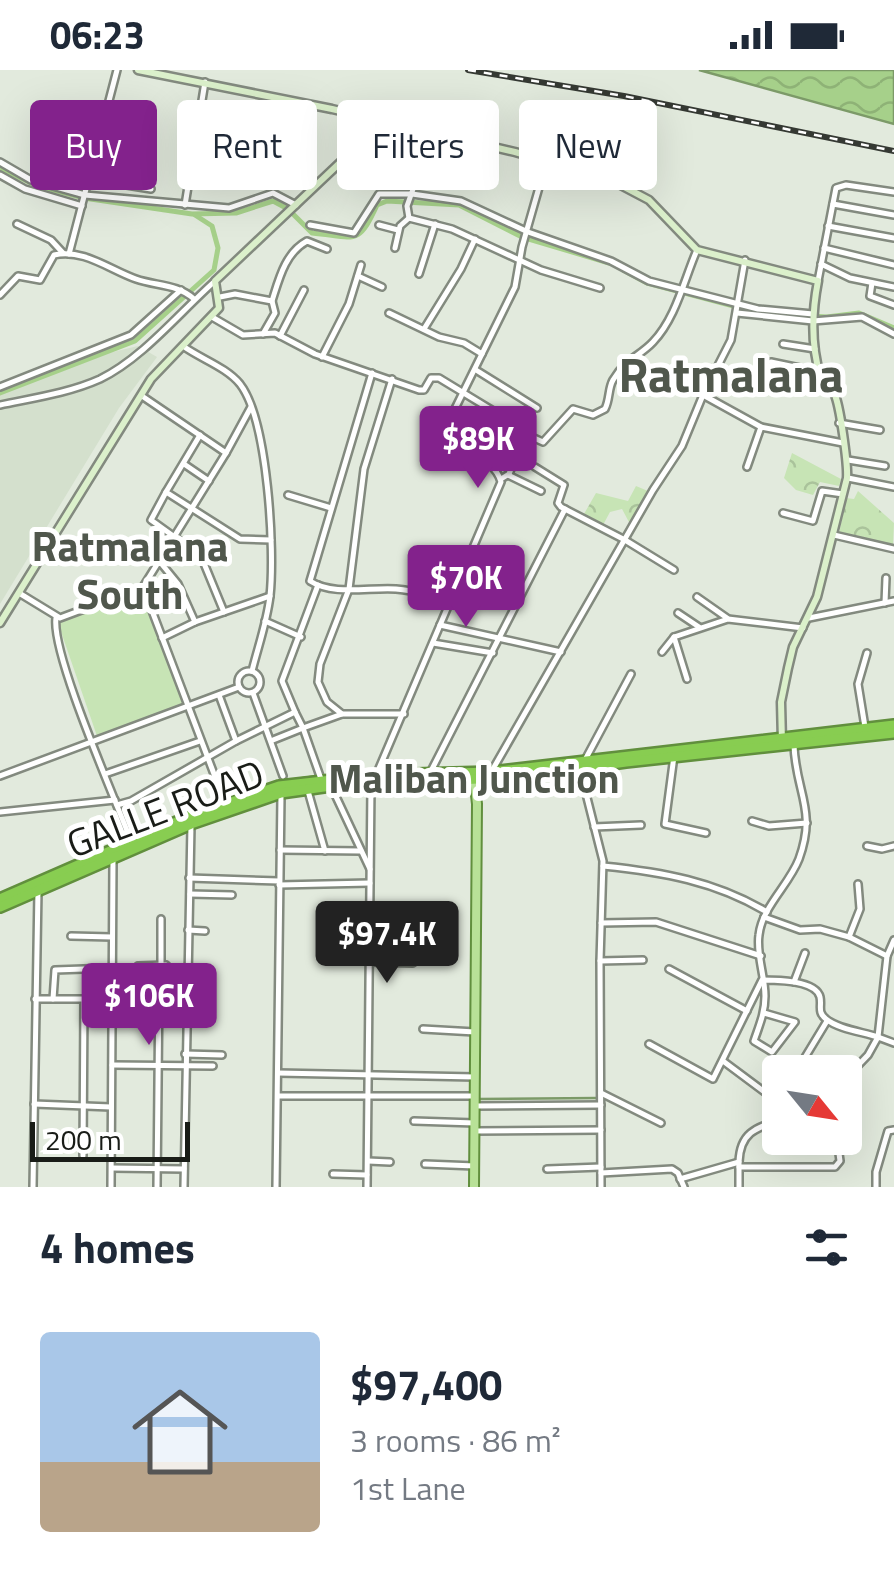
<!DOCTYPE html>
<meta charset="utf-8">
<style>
body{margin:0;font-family:"Titillium Web",sans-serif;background:#f2f2f3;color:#1f2937;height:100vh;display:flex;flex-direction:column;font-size:38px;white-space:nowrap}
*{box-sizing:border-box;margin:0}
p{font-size:32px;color:#747a83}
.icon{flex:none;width:55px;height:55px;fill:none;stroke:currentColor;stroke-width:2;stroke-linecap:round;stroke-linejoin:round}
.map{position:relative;height:1117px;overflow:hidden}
.side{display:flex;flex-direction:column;background:#fff;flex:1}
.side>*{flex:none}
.hud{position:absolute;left:30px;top:30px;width:835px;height:90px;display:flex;gap:20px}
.needle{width:65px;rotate:120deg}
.fabs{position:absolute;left:762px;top:985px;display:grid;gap:20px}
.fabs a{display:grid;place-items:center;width:100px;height:100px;border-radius:10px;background:#fff;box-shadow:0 10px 40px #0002;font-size:50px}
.scale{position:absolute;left:30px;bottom:25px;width:160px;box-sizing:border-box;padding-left:10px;border:5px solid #191c17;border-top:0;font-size:28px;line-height:35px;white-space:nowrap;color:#191c17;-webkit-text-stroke:8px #fff;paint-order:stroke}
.price{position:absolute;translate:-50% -85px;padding:0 22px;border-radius:10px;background:#83228c;color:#fff;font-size:32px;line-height:65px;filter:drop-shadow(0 2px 5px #0008)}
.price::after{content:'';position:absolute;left:50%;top:60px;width:30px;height:22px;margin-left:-15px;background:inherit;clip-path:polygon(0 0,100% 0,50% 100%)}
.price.current{background:#222;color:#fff}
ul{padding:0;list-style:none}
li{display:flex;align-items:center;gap:30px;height:250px;padding:0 40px}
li+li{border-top:2px solid #e0e1e3}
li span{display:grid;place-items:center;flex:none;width:280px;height:200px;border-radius:10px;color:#555}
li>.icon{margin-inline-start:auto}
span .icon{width:120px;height:120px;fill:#fffc;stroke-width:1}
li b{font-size:42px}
h2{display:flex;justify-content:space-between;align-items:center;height:120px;padding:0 40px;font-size:42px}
.chip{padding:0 35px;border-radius:10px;background:#fff;box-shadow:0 10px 40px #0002;font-size:35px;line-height:90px}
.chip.current{background:#83228c;color:#fff}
.status{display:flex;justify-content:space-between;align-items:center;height:70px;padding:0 50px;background:#fff;direction:ltr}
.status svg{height:28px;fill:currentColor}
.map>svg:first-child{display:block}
.built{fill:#d4e0cd}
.forest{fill:url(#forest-crowns)}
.pitch{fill:#c7e4b5}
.water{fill:url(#water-waves);stroke:#7c9a68;stroke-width:2.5}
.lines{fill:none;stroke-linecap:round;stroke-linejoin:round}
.stream{stroke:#7c9a68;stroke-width:2.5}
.canal{stroke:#a6d08a;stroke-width:5}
.street-casing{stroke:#838a7f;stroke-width:10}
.secondary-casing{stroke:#838a7f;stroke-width:11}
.primary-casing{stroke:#618f3d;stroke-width:12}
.highway-casing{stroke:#618f3d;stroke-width:14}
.street{stroke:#fff;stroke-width:5}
.secondary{stroke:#dbf0cb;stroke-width:6}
.primary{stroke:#b8e197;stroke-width:8}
.highway{stroke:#88cd51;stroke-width:9}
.rail-casing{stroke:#353933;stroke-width:6}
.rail{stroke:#fff;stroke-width:2.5;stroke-dasharray:8;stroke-linecap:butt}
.labels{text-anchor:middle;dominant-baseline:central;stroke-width:10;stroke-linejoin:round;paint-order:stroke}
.street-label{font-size:38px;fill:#191c17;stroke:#fff}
.neighbourhood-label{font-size:40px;font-weight:bold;fill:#50574c;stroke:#fff}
.quarter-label{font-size:42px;font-weight:bold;fill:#50574c;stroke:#fff}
.district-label{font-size:48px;font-weight:bold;fill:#50574c;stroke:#fff}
</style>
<div class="status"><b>06:23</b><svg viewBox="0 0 49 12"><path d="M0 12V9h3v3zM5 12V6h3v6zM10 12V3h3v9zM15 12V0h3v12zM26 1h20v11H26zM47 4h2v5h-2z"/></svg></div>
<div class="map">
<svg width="894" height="1117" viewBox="0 0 894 1117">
<defs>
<pattern id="forest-crowns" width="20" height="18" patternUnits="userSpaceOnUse" patternTransform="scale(2.5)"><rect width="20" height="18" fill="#c7e4b5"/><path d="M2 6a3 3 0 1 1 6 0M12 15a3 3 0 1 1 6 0" fill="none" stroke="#aac39b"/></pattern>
<pattern id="water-waves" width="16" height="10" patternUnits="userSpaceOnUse" patternTransform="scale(2.5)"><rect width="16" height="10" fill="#a6d08a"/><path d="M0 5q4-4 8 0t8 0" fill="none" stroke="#8eb276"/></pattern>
</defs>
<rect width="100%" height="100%" fill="#e2eadd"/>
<polygon class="built" points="138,276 157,287 119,338 0,534 0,325 100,285"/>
<g class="forest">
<polygon points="792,383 841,409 839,416 820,412 813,425 796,420 784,408"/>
<polygon points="636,416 648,421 630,454 622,439 610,442 603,455 584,444 596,423 628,431"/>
<polygon points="858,421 894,453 893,475 839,464 846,428 854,429"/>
</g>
<polygon class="pitch" points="142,520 185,637 97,666 58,553"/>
<polygon class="water" points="699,0 894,0 894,54"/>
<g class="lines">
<g class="stream">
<polyline points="322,706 348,704"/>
<polyline points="289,710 317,706"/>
<polyline points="479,1029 597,1028"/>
</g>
<g class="canal">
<path d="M0,98l35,17 49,13 108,16 44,-1 37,-12 15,8 24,24c43,4 46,14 65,-28l10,-4 72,4 63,32 87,26"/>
<polyline points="623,200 647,213 760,243 827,247 859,243 894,258"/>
<polyline points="0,323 135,271 214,200 218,178 212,156 195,145"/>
</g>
<g class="street-casing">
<g id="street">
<polyline points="433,63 407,136 409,148 452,159 541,200 600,218"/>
<polyline points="0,92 31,110 85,125 229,138 273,123 296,135"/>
<polyline points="0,105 25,119 82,136"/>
<polyline points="90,109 151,119"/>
<polyline points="833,134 894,145"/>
<polyline points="185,135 205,12"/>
<polyline points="17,154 51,170 63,183"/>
<polyline points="310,155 354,163 379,124 412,124 461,131 528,162 611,191 649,211 758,239 813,244"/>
<polyline points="379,155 398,160"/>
<polyline points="828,156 894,168"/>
<polyline points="395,178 400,156 409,148"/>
<polyline points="824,178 894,195"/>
<polyline points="69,184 117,0"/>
<polyline points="821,194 850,208 894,217"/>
<polyline points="419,204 435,154"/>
<polyline points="358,206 382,217"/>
<polyline points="818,211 836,118 846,115 894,122"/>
<polyline points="872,213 870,226 894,235"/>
<path d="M0,225l18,-19 22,4 14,-25c29,-7 56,15 82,24 20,7 42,5 58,20"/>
<path d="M220,227l15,-3 37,7c7,-22 13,-48 35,-60l20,8"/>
<polyline points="389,243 439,267 464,273 482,284"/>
<polyline points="737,243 813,251 862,247 894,264"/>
<polyline points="212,247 243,265 275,263 315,284 419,320 424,320 431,308 439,308 518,356"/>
<polyline points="424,259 461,199 475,169"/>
<polyline points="263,264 275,243 272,231"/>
<polyline points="280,266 304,220"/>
<polyline points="783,274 815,279"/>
<path d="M183,276c18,13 43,21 57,38 28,36 35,167 30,212 -3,26 -12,51 -18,75"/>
<polyline points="322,287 349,234 361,195"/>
<polyline points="771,292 819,302"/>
<polyline points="476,300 537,338"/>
<path d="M372,303l-62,208c23,15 60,6 86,8 19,2 37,6 56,9"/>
<polyline points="392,309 364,399 349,519 320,594 318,612 327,632 342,644 404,644"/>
<polyline points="0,317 131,265 181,220"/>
<polyline points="703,325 761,357 843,373"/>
<polyline points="142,326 226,383"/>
<path d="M0,335c33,-7 69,-12 100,-26 43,-21 79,-66 115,-98"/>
<polyline points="839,353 880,360"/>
<polyline points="200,365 166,422 240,469 271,470"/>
<polyline points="848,390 885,396"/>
<polyline points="184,394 209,411"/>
<polyline points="535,397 564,415 558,433 561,437 625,470 674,500"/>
<polyline points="747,397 761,357"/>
<polyline points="508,405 541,421"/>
<polyline points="848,408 894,417"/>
<path d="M501,409l8,-5 16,-40 18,8 30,-33 20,6 12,-6c5,-10 3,-20 8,-29 13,-22 26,-23 40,-38 23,-24 31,-62 44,-92"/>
<polyline points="166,422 151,450 201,486 224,542"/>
<polyline points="288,425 331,438"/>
<polyline points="783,443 813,451 822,421 843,424"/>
<polyline points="834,465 894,479"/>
<polyline points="160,492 178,514 195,552"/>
<polyline points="143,517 225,733"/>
<polyline points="19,523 60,548 143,517 226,383 251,337"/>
<polyline points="697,527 727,548"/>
<polyline points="885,533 886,508"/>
<polyline points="678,543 699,557"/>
<path d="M56,548c-5,36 59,180 75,223"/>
<polyline points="809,548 894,531"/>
<polyline points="265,551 301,567"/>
<polyline points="440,555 561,582"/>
<polyline points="674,567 728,549 803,558"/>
<polyline points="162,568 195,552 270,526"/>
<polyline points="433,573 493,583"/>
<polyline points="662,582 674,567 687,609"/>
<circle cx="249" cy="612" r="11"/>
<polyline points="253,623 283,706"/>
<polyline points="219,625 236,671"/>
<polyline points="295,642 282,611 318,515"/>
<polyline points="865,657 858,614 867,583"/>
<polyline points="273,670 303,658 321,709"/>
<polyline points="674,686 665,754 706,763"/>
<polyline points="585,690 631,604"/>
<polyline points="493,699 653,420 682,376 703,325 731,270 745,190"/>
<polyline points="580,700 603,791 600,891 601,1117"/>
<path d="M377,703l124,-291c-7,-28 -46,-27 -57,-51l71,-144 7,-40 24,-84"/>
<polyline points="430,703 565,439"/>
<polyline points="105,704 200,671"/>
<polyline points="0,706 239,617"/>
<polyline points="331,716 370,799"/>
<polyline points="308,721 325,781"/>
<polyline points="117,735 131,731 236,671 295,642 303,658 342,644"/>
<polyline points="0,742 115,730"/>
<polyline points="752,751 769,756 807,753"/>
<polyline points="594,757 641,755"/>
<polyline points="867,776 882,779 894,776"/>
<polyline points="280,780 361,781"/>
<path d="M603,796c59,6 112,15 164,46"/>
<polyline points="189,808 279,811"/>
<polyline points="279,815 370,813"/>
<polyline points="190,824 232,825"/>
<polyline points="764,847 800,860 820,859 849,867 887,886"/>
<polyline points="601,853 656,852 761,886"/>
<polyline points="188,860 205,861"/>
<polyline points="71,866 112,867"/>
<polyline points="849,867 860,839 858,814"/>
<polyline points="600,891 643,890"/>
<polyline points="371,892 413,893"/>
<polyline points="161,895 161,849"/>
<polyline points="669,899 747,941"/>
<polyline points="128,905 138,896 166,895 174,903 187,903"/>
<polyline points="113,906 128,905 135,911 170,909 174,903"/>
<polyline points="794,912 805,883"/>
<polyline points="35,929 112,929"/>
<polyline points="53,929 55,900 112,898"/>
<path d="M764,943l31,9 -23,30 -18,-11c5,-15 11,-28 11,-45 0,-20 -9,-42 -6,-61 3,-28 30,-50 40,-76 18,-49 -3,-66 -5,-113"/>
<polyline points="423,959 475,962"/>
<path d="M649,974l64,35 49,-99c14,0 54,0 58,17 2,9 -3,15 6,22 12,10 37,13 52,18l9,-81 7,-16"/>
<polyline points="185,984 222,985"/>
<polyline points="804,989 827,951"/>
<polyline points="723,991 774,1029"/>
<polyline points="112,995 213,996"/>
<polyline points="278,1003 475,1007"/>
<polyline points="845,1009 868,985 878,967 894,973"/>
<polyline points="601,1023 661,1053"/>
<polyline points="278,1026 475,1026"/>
<polyline points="34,1034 111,1037"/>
<polyline points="475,1036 601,1035"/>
<polyline points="414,1051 475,1053"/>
<polyline points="475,1061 601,1060"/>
<polyline points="83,1086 84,929"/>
<polyline points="368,1091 390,1092"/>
<path d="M739,1092c1,-29 16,-34 41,-42"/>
<polyline points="425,1094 475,1096"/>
<polyline points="739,1097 835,1097 840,1091 838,1076 829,1068"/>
<polyline points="112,1098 184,1099"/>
<polyline points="547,1099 601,1097"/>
<polyline points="601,1103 672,1099 678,1103 684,1117"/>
<polyline points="333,1104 367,1105"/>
<polyline points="680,1109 739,1092 739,1117"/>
<polyline points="33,1117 38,820"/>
<polyline points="111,1117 113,790"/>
<polyline points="157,1117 159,911"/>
<polyline points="184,1117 191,755"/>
<polyline points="276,1117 281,725"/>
<polyline points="367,1117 371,715"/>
<polyline points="876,1117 876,1102 888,1061 894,1060"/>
</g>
</g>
<g class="secondary-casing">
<g id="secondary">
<path d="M138,0l194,39 183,43 63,18 35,11 36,19 48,50 121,31c-6,31 -7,64 2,94 3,9 10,10 14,18 6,11 14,72 13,85l-30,119 -24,50 -5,21 -7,34 1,40"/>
<polyline points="0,553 151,309 219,238 215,211 384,51"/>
</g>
</g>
<g class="primary-casing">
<polyline id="primary" points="474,707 477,734 474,1117"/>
</g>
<g class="highway-casing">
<g id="highway">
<polyline points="0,829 188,747 279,716 376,705 492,702 894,655"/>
<polyline points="0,837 191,754 281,723 331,716 518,707 626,692 894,663"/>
</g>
</g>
<use href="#street" class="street"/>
<use href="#secondary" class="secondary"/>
<use href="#primary" class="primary"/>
<use href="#highway" class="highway"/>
<g class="rail-casing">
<polyline id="rail" points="468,0 624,26 894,81"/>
</g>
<use href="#rail" class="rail"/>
</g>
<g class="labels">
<g class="street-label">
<text transform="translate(165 738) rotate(-21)">GALLE ROAD</text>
</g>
<g class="neighbourhood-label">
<text x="474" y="708">Maliban Junction</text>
</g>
<g class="quarter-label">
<text x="130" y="475">Ratmalana<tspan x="130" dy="48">South</tspan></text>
</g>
<g class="district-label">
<text x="731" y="304">Ratmalana</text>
</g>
</g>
</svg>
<div class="fabs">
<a><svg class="needle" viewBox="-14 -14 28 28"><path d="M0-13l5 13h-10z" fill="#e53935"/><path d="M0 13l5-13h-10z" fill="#747a83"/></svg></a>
</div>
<div class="scale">200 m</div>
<b class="price" style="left:478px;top:421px">$89K</b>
<b class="price" style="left:466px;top:560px">$70K</b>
<b class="price current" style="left:387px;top:916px">$97.4K</b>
<b class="price" style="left:149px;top:978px">$106K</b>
<div class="hud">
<a class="chip current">Buy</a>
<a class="chip">Rent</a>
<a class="chip">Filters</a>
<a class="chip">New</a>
</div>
</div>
<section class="side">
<h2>4 homes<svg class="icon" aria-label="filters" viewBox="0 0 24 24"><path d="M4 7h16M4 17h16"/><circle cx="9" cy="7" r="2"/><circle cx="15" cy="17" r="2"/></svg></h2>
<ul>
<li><span style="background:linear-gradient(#a9c7e8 65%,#b9a48a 0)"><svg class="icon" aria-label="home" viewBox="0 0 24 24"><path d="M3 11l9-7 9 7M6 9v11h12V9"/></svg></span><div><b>$97,400</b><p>3 rooms · 86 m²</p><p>1st Lane</p></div></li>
</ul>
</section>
